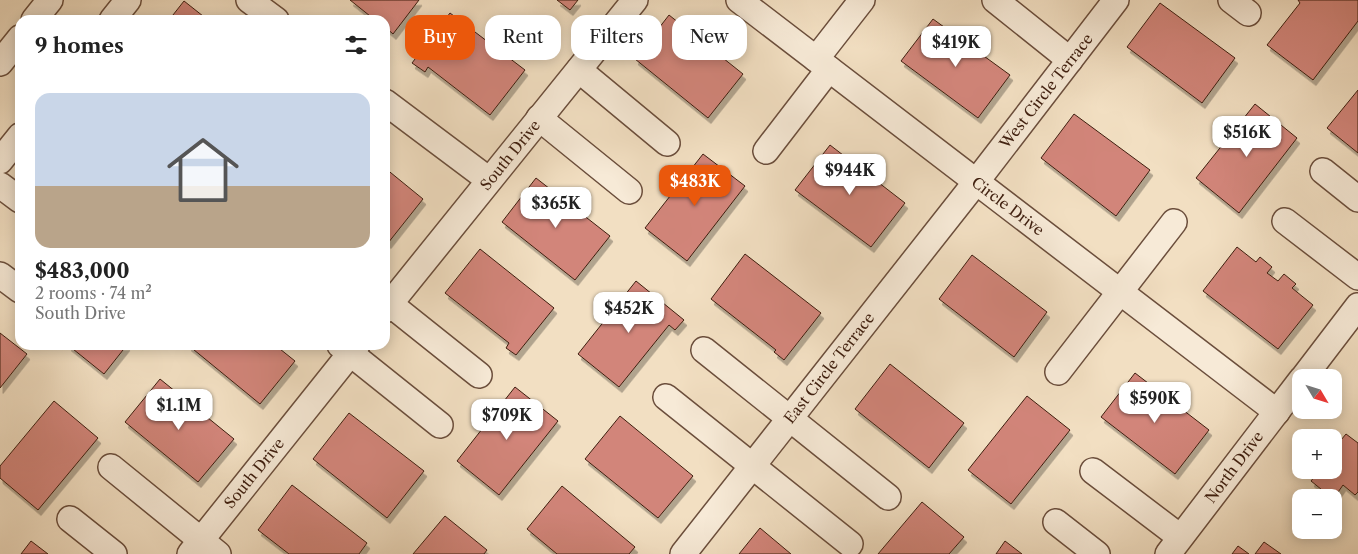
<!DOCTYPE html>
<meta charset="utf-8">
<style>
body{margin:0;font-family:"Libre Caslon Text",serif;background:#f2f2f2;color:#222;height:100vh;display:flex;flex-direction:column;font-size:19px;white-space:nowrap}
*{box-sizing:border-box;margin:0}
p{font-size:16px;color:#767676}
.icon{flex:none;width:28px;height:28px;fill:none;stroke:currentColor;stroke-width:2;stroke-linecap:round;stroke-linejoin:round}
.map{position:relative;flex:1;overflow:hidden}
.drawer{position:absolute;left:15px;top:15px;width:375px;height:335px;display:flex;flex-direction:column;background:#fff;border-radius:15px;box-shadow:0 2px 12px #0003}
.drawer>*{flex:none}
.guide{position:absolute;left:405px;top:15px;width:475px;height:45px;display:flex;gap:10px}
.needle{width:32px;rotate:128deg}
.buttons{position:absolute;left:1292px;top:369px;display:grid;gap:10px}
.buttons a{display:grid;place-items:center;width:50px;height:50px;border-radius:10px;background:#fff;box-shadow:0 2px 12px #0003;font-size:25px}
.price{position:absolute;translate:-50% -42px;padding:0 11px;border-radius:10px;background:#fff;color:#222;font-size:16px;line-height:32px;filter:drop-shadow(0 1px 2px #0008)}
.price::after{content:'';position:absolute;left:50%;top:30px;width:15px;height:11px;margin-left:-8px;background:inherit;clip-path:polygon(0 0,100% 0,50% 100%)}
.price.current{background:#ea580c;color:#fff}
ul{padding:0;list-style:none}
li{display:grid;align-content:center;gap:10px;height:265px;padding:0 20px}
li+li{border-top:1px solid #e0e0e0}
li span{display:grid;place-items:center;height:155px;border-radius:15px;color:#555}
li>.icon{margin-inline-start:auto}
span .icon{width:90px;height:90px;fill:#fffc;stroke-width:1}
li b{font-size:21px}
h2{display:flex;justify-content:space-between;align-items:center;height:60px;padding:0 20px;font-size:21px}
.tag{padding:0 18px;border-radius:15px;background:#fff;box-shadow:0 2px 12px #0003;font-size:18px;line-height:45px}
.tag.current{background:#ea580c;color:#fff}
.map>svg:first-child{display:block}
.building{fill:#d2857a;stroke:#3e1e0f;filter:url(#shadow)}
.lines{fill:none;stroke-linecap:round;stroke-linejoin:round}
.minor-casing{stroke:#6b4e3c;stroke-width:28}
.minor{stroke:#f7ead7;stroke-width:25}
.labels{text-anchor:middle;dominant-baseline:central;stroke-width:4;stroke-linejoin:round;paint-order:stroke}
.street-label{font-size:15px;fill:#3e1e0f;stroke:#f7ead7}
</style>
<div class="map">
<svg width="1358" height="554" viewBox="0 0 1358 554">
<defs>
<filter id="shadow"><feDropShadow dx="3" dy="5.5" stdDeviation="0" flood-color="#0004"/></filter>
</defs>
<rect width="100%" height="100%" fill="#f2dfc2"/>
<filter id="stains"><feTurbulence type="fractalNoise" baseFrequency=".004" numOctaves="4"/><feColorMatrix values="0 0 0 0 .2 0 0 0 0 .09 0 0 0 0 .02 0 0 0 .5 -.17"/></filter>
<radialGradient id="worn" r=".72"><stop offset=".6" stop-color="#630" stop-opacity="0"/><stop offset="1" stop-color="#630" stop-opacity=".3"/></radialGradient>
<g class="building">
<polygon points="350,0 419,0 393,34 385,27 385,20 375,20"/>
<polygon points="557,0 578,0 570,10"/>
<polygon points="1298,0 1358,0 1358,21 1313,80 1267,45 1300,3"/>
<polygon points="184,1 208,20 169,20"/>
<polygon points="1160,3 1235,58 1202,103 1127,47"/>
<polygon points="450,13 525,70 490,115 428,67 425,72 412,63"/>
<polygon points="669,15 743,74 708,118 635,59"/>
<polygon points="933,19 1010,75 978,118 901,61"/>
<polygon points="1358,90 1358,153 1327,128"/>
<polygon points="1255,104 1297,138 1239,213 1196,178"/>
<polygon points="1074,114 1150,170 1116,216 1041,158"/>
<polygon points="830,145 905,203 871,247 795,190"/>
<polygon points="703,154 745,186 687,261 645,228"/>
<polygon points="385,168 423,199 388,243 385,241"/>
<polygon points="536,178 610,236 575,280 502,222"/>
<polygon points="1237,247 1256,262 1260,257 1272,267 1267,273 1278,281 1284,274 1296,284 1292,288 1313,305 1278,349 1203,291"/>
<polygon points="480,249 554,308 516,355 506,348 509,343 445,293"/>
<polygon points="745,254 821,313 784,360 774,352 776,350 711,299"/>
<polygon points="972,255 1047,312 1014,357 939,299"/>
<polygon points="636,281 684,320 675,330 669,325 619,387 578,354"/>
<polygon points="0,333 27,354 0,388"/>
<polygon points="68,345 127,345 104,374"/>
<polygon points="188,345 275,345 295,361 260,404"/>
<polygon points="890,364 964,423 929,468 855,409"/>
<polygon points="1135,373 1209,430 1175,474 1101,417"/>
<polygon points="160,379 234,439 198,482 125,422"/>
<polygon points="515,387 558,421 499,495 457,461"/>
<polygon points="1027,396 1070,430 1011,504 968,470"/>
<polygon points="54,401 98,438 38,510 0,478 0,466"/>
<polygon points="349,413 424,471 387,518 313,459"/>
<polygon points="620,416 693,476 658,518 585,459"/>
<polygon points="1346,434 1358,443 1358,492 1355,495 1343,485 1334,498 1332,498 1311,481 1320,470 1334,470 1334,444 1336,446"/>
<polygon points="292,485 367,543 359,554 289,554 258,530"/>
<polygon points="562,486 635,547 629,554 557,554 527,529"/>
<polygon points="922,502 964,537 949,554 878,554"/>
<polygon points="445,516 487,550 484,554 413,554"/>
<polygon points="760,528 791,554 739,554"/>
<polygon points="31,541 48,554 21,554"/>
<polygon points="1005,541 1022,554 996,554"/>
<polygon points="1264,542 1281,554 1255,554"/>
<polygon points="1238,546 1249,554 1232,554"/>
</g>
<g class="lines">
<g class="minor-casing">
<g id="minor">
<polyline points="249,0 276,20"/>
<polyline points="739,0 1277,412"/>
<polyline points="995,0 1070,60"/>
<polyline points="1231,0 1248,13"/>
<polyline points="34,20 50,0"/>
<polyline points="112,20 128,0"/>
<polyline points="816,59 862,0"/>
<polyline points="0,63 20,38"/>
<polyline points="579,70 667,143"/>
<polyline points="385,102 489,180"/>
<polyline points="539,118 629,191"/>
<polyline points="766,151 829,69"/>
<polyline points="0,161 20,136"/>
<polyline points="1323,171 1358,199"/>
<polyline points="0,185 20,200"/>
<polyline points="1285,221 1358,277"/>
<polyline points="0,275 20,290"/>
<polyline points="385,300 479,375"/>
<polyline points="385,310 635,0"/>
<polyline points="340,345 440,425"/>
<polyline points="704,350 888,497"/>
<polyline points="1058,372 1174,222"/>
<polyline points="1303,378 1358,306"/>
<polyline points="666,397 850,544"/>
<polyline points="111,467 218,554"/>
<polyline points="1093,471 1180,537"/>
<polyline points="70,519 114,554"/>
<polyline points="1056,522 1097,554"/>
<polyline points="190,554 357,345"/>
<polyline points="683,554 976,182 1116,0"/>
<polyline points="1168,554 1301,380"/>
</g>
</g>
<use href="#minor" class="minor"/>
</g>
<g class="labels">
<g class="street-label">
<text transform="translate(1046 91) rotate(-52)">West Circle Terrace</text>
<text transform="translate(510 155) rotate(-51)">South Drive</text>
<text transform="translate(1008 206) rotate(37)">Circle Drive</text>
<text transform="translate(829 368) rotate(-52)">East Circle Terrace</text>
<text transform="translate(1234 467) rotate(-53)">North Drive</text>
<text transform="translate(254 473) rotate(-51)">South Drive</text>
</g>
</g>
<rect width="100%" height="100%" filter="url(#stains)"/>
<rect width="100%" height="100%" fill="url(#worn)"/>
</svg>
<div class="buttons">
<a><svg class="needle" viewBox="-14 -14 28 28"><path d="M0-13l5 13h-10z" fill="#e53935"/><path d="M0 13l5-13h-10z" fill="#767676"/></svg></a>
<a>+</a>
<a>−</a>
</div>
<b class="price" style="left:956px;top:68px">$419K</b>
<b class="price" style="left:1247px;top:158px">$516K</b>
<b class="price" style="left:850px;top:196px">$944K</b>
<b class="price current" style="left:695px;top:207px">$483K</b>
<b class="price" style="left:556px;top:229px">$365K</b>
<b class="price" style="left:629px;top:334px">$452K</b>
<b class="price" style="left:1155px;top:424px">$590K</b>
<b class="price" style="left:179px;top:431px">$1.1M</b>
<b class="price" style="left:507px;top:441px">$709K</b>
<div class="guide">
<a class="tag current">Buy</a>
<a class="tag">Rent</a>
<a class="tag">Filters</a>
<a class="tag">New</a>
</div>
<section class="drawer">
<h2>9 homes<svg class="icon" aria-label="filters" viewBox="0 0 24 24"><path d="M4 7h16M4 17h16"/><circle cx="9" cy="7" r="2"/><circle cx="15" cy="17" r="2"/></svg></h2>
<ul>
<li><span style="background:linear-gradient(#c9d6e8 60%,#b9a48a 0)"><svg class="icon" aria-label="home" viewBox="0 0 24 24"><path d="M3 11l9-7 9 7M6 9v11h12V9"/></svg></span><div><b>$483,000</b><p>2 rooms · 74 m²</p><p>South Drive</p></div></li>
</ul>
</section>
</div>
